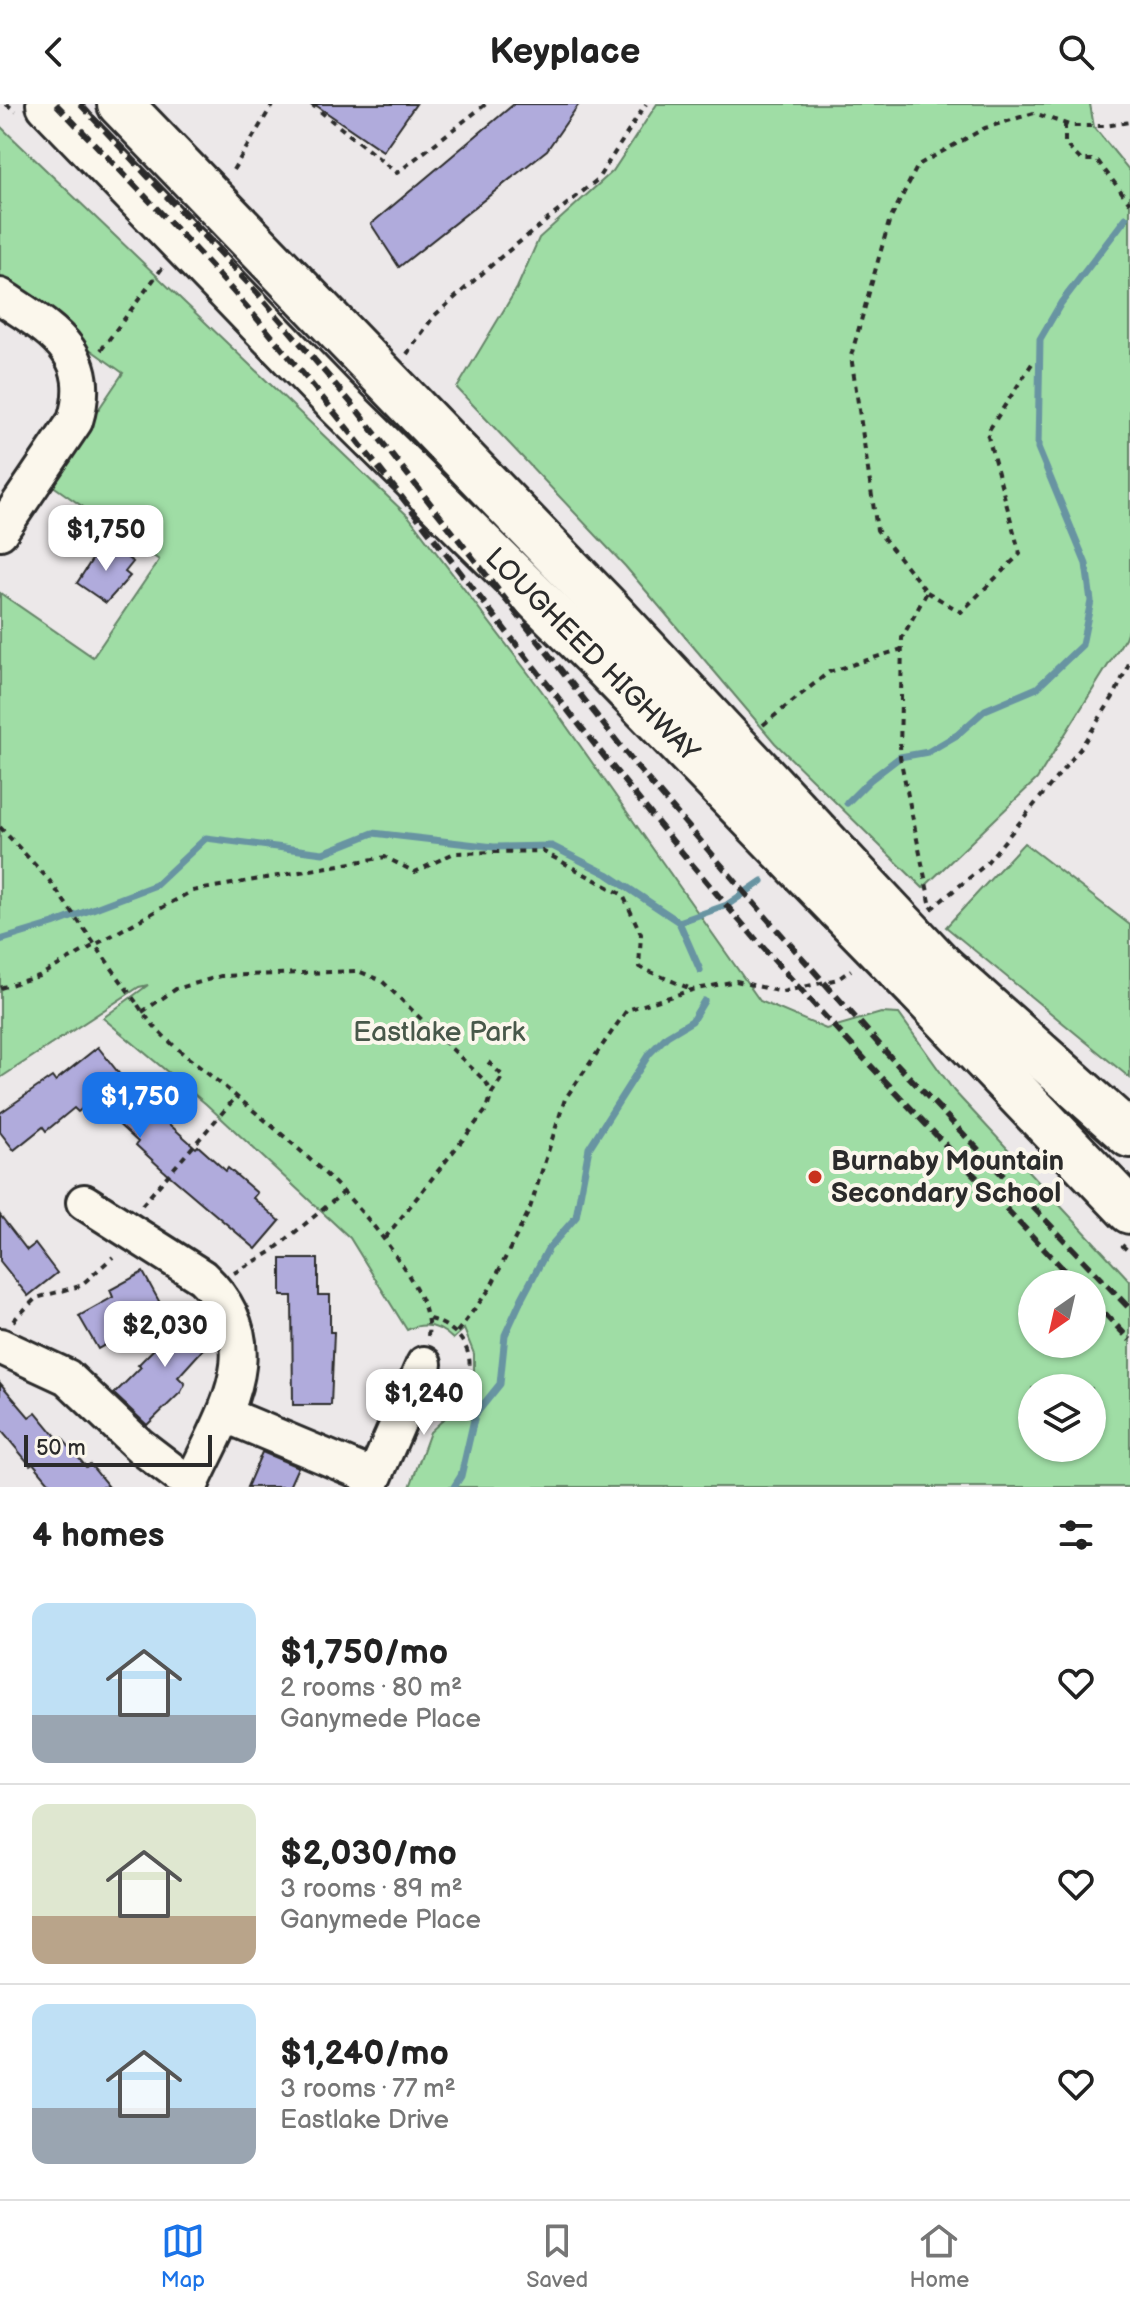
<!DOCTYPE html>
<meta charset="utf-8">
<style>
body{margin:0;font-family:"Balsamiq Sans",sans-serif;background:#f6f6f6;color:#222;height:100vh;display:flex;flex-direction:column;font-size:30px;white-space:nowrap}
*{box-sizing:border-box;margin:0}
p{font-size:26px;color:#767676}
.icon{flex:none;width:44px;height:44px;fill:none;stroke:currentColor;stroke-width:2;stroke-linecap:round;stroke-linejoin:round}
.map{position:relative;height:1383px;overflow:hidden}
.side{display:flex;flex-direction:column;background:#fff;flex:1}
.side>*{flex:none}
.needle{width:52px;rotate:214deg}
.buttons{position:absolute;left:1018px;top:1166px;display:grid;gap:16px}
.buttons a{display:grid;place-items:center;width:88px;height:88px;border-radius:50%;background:#fff;box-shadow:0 2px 6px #0004;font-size:40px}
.scale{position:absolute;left:24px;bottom:20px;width:188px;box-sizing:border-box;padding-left:8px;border:4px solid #2b2b2b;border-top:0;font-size:22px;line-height:28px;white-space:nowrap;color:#2b2b2b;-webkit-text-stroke:6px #fbf7ec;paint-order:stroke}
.price{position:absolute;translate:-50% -68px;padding:0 18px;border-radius:16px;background:#fff;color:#222;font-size:26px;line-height:52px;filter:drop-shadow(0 2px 4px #0008)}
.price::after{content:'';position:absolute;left:50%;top:48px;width:24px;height:18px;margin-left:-12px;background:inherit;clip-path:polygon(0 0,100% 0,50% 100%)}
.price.selected{background:#1a73e8;color:#fff}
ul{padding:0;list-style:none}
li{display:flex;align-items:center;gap:24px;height:200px;padding:0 32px}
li+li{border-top:2px solid #e0e0e0}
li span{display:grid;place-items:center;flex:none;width:224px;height:160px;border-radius:16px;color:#555}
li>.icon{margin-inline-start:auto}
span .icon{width:96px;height:96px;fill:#fffc;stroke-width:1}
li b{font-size:34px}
h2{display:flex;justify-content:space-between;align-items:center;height:96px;padding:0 32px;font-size:34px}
header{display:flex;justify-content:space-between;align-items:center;height:104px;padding:0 32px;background:#fff;font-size:36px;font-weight:800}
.dock{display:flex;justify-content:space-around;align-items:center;height:112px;border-top:2px solid #e0e0e0;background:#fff;font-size:22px;color:#767676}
.dock a{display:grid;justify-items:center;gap:4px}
.dock .selected{color:#1a73e8}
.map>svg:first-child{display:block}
.green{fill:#9fdda5;stroke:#658468;stroke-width:2;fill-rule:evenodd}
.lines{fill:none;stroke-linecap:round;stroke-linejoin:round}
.stream{stroke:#6894a2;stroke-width:7}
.building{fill:#b0abdc;stroke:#2b2b2b;stroke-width:2}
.minor-casing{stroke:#2b2b2b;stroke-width:40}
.major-casing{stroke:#2b2b2b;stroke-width:50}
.path{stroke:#2b2b2b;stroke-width:4;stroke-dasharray:6 6;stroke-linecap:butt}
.minor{stroke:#fbf7ec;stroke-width:34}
.major{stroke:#fbf7ec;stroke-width:44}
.rail{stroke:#2b2b2b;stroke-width:6;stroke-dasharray:12 6;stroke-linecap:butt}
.major-bridge-casing{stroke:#2b2b2b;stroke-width:50;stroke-linecap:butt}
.path-bridge{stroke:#2b2b2b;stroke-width:4;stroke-dasharray:6 6;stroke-linecap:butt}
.major-bridge{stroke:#fbf7ec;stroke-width:44}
.poi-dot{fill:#c8321e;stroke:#fbf7ec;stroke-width:3}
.labels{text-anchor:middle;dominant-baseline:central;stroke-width:8;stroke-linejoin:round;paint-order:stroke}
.street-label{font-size:28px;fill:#2b2b2b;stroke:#fbf7ec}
.park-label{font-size:28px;fill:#48584a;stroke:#fbf7ec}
.poi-label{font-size:28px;font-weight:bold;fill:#2b2b2b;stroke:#fbf7ec;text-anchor:start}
</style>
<header><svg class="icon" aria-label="back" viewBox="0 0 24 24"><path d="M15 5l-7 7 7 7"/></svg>Keyplace<svg class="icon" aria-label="search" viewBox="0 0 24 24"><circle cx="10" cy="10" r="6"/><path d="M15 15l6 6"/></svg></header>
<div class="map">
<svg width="1130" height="1383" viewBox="0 0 1130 1383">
<rect width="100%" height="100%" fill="#ece8e9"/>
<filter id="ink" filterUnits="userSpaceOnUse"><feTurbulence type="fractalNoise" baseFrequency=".0125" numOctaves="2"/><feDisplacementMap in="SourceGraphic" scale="16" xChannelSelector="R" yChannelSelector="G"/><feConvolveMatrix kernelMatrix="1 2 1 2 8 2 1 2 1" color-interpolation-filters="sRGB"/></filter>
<g filter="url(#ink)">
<g class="green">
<polygon points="657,0 1090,0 1094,23 1130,67 1130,520 1125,534 1037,675 923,784 775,639 625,462 457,284 517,184 539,134 613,67"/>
<path d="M0,22l409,391 132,173 219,311 66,28 55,-16 18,1 55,77 176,190v206h-720l20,-55 28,-26 16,-33v-19l-10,-25 -11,10c-13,-13 -28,-18 -46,-9l-57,-92 -144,-134 -103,-86 45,-33 -9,2 -139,91v-485l93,64 66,-97 -110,-77 74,-110 -123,-88zM1032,1180h60v60h-60zM1032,1284h60v60h-60z"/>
<polygon points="1024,739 1130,821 1130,974 946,823"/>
</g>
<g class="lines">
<g class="stream">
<polyline points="847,699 870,676 900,653 928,648 957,631 985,606 1037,584 1082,541 1091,497 1086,460 1038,344 1040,235 1061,199 1126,114"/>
<polyline points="679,818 700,866"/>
<polyline points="0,836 53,820 156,781 206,734 323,749 373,729 494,743 552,742 607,770 679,818 727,801 762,777"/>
<polyline points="454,1383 461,1372 475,1311 500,1280 505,1231 522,1194 548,1145 576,1113 589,1044 649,950 667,932 692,917 704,897"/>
</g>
</g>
<g class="building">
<polygon points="314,0 416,0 383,47"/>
<polygon points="514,0 579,0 547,46 399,163 371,120"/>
<polygon points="104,437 133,458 125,468 130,472 106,499 77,479"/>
<polygon points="98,943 121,972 163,1010 161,1013 196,1044 198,1042 226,1067 228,1064 257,1089 253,1094 280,1117 256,1145 163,1066 136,1041 138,1038 92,996 78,1008 74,1004 46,1027 43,1023 14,1046 0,1028 0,1009 52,973 55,977"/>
<polygon points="0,1111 27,1146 35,1140 57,1169 28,1192 0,1157"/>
<polygon points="281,1155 318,1155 318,1191 330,1191 330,1228 334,1228 331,1301 293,1301 292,1192 281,1192"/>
<polygon points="143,1168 165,1208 98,1245 79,1212 113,1193 110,1186"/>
<polygon points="192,1207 216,1231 178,1273 185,1280 181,1288 147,1321 114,1290 141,1263 138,1261"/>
<polygon points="0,1279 29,1313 36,1308 59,1336 62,1334 86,1363 90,1360 109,1383 53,1383 33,1359 30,1361 0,1325"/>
<polygon points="262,1348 298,1363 289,1383 247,1383"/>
</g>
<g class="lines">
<g class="minor-casing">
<g id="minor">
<path d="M0,192c51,34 96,56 75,125l-75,111"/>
<path d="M84,1098l118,75c73,69 20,138 -12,210"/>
<polyline points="0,1242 67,1273 140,1342 191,1381"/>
<polyline points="226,1311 374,1373"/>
<polyline points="370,1383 424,1260"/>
</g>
</g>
<g class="major-casing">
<g id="major">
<polyline points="49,0 335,296 597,554 839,804"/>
<polyline points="120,0 605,502 864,780"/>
<polyline points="942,863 1130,1031"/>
<polyline points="918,885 1130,1107"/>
</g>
</g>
<g class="path">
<polyline points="6,0 16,7"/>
<polyline points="311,0 397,69 486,0"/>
<polyline points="1065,20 1065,40 1081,56 1097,56 1130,99"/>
<polyline points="233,66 273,0"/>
<polyline points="101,246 163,163"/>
<polyline points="407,250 434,212 502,152 597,76 646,0"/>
<polyline points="927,488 961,508 1020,450 987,329 1033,258"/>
<polyline points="763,621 829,568 902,545"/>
<polyline points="0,723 49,776"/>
<polyline points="930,798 900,653 902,534 927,488 877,426 851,252 889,118 918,61 985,24 1034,9 1072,22 1105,22 1130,18"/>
<polyline points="931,805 984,762 1080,645 1115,590 1130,557"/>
<polyline points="0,884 39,872 192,787 385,753 415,768 454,749 542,747 623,791 641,830 639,863 691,885"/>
<path d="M138,901c23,36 62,61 94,88 65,53 131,108 175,180 11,18 24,41 21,63"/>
<polyline points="142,908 176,885 221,872 358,867 382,877 486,978 492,989"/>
<polyline points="142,1101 236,993"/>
<polyline points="385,1134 487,1005 492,989 503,972 487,957"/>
<polyline points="1122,1141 1130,1149"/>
<polyline points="234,1169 271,1148 344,1088"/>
<path d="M429,1215c45,11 58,64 11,82"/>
<polyline points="13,1217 36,1194 80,1182 113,1153"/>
<polyline points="457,1228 489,1186 529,1107 565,995 627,906 692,886 736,877 782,888 838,875 851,866"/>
</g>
<use href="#minor" class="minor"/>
<use href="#major" class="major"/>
<g class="rail">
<path d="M56,0c76,79 154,157 224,242 159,191 303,394 466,582 106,122 221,238 331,356"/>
<polyline points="80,0 259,191 353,301 637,663 772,820 894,957 1130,1205"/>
<polyline points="1092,1196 1130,1236"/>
</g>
<g class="major-bridge-casing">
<g id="major-bridge">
<polyline points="864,780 942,863"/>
<polyline points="839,804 918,885"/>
</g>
</g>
<polyline class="path-bridge" points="49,776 138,901"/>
<use href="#major-bridge" class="major-bridge"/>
</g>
</g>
<circle class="poi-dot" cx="815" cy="1073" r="8"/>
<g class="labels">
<g class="street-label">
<text transform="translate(592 551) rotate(45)">LOUGHEED HIGHWAY</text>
</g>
<g class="park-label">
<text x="439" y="928">Eastlake Park</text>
</g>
<g class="poi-label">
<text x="831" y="1057">Burnaby Mountain<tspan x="831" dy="32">Secondary School</tspan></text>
</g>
</g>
</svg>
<div class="buttons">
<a><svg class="needle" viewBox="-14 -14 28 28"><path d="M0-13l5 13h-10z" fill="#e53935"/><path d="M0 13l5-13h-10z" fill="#767676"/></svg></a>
<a><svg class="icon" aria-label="layers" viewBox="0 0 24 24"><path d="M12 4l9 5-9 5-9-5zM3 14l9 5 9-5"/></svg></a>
</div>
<div class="scale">50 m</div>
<b class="price" style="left:106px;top:469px">$1,750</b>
<b class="price selected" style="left:140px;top:1036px">$1,750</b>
<b class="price" style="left:165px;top:1265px">$2,030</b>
<b class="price" style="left:424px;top:1333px">$1,240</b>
</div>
<section class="side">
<h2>4 homes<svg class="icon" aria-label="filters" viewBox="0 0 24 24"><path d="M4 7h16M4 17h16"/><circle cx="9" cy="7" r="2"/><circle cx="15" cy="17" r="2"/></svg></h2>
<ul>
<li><span style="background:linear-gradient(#bfe0f5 70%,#9aa5b1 0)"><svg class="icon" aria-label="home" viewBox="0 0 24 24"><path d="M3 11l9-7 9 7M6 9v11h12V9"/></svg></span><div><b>$1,750/mo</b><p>2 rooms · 80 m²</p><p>Ganymede Place</p></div><svg class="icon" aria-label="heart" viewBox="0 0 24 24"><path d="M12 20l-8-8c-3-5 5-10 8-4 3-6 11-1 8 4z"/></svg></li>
<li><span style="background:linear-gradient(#dfe7d0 70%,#b9a48a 0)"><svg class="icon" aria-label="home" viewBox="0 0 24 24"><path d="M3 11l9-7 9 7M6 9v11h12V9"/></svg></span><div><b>$2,030/mo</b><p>3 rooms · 89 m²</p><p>Ganymede Place</p></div><svg class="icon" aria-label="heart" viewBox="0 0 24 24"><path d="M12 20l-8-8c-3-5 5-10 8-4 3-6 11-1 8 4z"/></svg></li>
<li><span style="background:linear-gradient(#bfe0f5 65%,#9aa5b1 0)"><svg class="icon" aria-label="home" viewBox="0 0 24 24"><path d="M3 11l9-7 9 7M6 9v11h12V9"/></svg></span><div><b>$1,240/mo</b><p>3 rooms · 77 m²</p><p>Eastlake Drive</p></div><svg class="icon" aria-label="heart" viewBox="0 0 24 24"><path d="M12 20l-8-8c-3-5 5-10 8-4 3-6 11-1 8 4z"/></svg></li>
</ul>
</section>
<nav class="dock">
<a class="selected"><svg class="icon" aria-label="map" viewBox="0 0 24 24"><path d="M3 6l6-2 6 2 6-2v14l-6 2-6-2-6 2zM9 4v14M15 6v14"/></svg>Map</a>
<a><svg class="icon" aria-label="saved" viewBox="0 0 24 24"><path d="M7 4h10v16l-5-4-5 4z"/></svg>Saved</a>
<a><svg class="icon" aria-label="home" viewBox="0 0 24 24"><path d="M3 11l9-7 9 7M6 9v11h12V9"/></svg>Home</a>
</nav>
